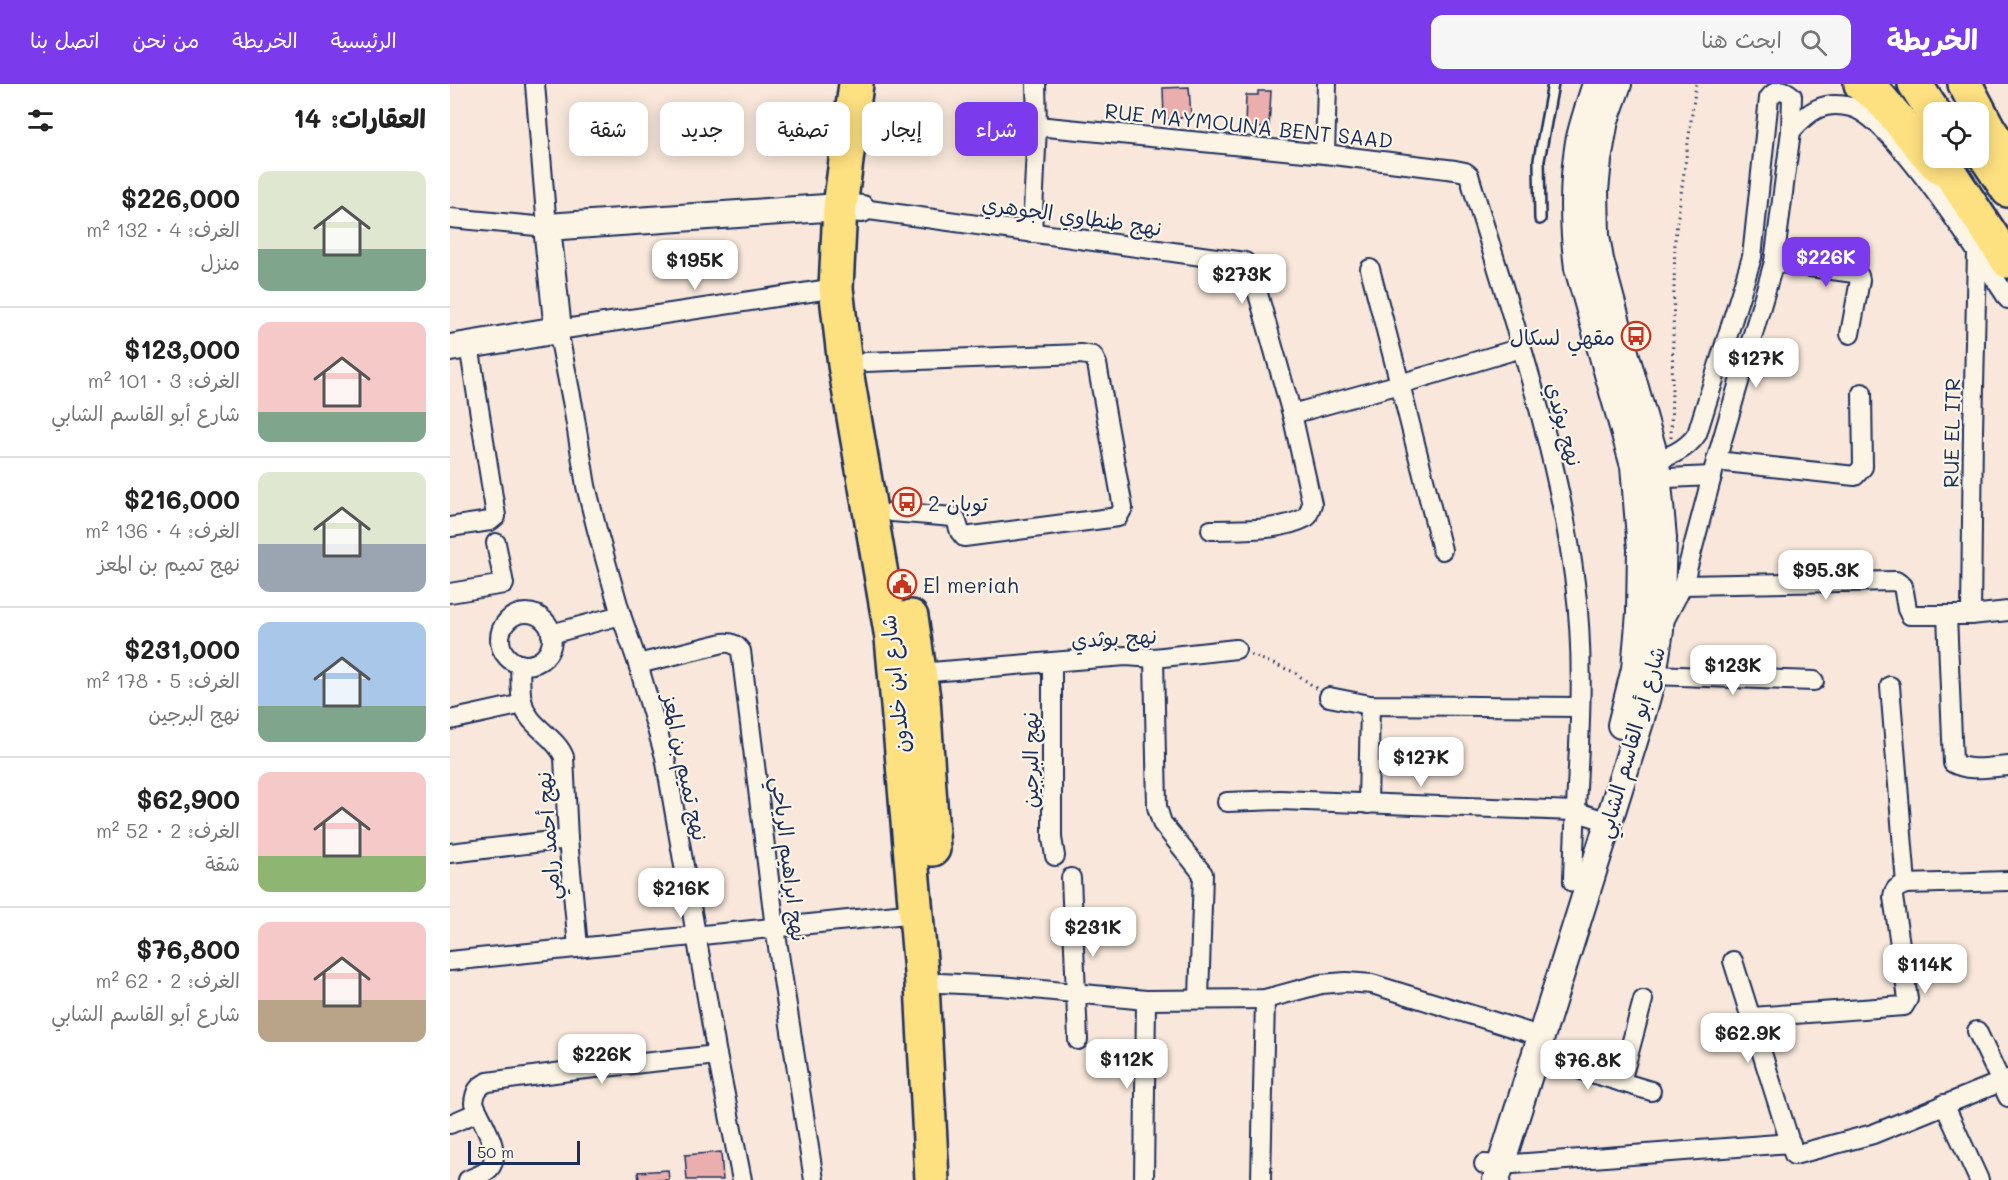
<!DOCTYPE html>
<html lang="ar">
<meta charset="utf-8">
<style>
body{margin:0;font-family:Mali,"Playpen Sans Arabic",sans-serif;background:#f6f6f6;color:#222;direction:rtl;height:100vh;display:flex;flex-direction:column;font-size:22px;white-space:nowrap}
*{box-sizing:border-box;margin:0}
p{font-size:20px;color:#767676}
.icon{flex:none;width:33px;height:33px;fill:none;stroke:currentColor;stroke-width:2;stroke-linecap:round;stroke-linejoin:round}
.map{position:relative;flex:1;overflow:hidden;direction:ltr}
.details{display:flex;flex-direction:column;background:#fff;width:450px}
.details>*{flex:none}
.banner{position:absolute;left:18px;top:18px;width:570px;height:54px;direction:rtl;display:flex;gap:12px}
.fabs{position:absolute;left:1473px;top:18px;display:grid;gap:12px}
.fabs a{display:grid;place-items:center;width:66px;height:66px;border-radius:12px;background:#fff;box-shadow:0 3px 15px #0003;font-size:30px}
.scale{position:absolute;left:18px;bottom:15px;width:112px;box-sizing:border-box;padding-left:6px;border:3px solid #1b2f5e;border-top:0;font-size:16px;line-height:21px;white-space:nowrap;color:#1b2f5e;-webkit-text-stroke:4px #fcf5e5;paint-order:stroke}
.price{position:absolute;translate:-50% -51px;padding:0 14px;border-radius:12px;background:#fff;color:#222;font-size:20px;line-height:39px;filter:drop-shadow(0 2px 3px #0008)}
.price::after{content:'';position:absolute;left:50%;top:36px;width:18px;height:14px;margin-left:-9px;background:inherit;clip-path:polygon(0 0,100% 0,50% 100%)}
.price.current{background:#7c3aed;color:#fff}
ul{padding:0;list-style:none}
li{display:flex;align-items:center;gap:18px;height:150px;padding:0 24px}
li+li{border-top:2px solid #e0e0e0}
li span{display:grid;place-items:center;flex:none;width:168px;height:120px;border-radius:12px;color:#555}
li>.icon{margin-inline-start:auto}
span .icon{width:72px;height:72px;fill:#fffc;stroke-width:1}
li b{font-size:26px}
h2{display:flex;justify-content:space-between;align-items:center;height:72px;padding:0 24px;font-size:26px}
.chip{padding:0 21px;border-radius:12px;background:#fff;box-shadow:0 3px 15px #0003;font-size:21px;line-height:54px}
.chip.current{background:#7c3aed;color:#fff}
header{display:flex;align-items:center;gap:36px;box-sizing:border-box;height:84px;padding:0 30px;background:#7c3aed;color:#fff}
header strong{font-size:28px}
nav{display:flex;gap:33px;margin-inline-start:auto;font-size:21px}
.search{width:420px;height:54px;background:#f6f6f6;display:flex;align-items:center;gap:15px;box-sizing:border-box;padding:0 21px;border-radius:12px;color:#767676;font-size:22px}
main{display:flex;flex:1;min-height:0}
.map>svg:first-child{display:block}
.building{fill:#e9aead;stroke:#1b2f5e;stroke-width:1.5}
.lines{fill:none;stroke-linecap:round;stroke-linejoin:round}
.lane-casing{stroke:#1b2f5e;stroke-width:14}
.street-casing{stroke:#1b2f5e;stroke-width:22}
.secondary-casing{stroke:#1b2f5e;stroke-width:30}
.highway-casing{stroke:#1b2f5e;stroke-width:38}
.path{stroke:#1b2f5e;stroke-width:3;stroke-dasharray:1.5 4.5;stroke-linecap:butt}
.lane{stroke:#fcf5e5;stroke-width:9}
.street{stroke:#fcf5e5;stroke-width:18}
.secondary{stroke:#fcf5e5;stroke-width:26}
.highway{stroke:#fde080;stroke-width:33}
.labels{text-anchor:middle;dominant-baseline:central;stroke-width:4.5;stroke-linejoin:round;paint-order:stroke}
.street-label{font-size:21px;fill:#1b2f5e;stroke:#fcf5e5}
.poi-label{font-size:21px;fill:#1b2f5e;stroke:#fcf5e5;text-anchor:start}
</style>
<header>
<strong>الخريطة</strong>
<div class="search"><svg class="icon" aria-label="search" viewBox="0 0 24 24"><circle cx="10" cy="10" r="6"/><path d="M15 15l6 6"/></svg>ابحث هنا</div>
<nav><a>الرئيسية</a><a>الخريطة</a><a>من نحن</a><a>اتصل بنا</a></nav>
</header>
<main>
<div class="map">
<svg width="1558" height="1096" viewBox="0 0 1558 1096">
<rect width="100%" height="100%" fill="#f8e7da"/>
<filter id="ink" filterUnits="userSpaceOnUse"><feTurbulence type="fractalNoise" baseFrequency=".0167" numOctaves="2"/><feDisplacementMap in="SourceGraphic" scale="12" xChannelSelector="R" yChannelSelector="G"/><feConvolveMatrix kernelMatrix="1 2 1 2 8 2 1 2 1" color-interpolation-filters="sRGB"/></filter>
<g filter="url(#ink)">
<g class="building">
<polygon points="739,3 741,33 714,35 713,4"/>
<polygon points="808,7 821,7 819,44 795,43 796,11 808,11"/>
<polygon points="271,1068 273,1096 237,1096 235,1071"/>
<polygon points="218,1086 219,1096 189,1096 188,1088"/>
</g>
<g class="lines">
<g class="lane-casing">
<polyline id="lane" points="1090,135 1089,76 1103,0"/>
</g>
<g class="street-casing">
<g id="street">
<path d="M587,42l288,28 130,16 10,2 4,3c40,134 88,269 106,408 13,98 0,200 -2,299"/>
<path d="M1341,47c18,-20 32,-31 60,-24 42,11 131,152 157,192"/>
<polyline points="875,70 877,0"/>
<polyline points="412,125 795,178 801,185 842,330 950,300 920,185"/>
<polyline points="0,134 97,143 85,0"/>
<polyline points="582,149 587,42 586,0"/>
<polyline points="1324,178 1404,189 1409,192 1410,196 1400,250"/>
<polyline points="416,278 631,270 643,272 647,280 673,424 668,433 514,453 510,448 506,435 503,433 442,428"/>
<polyline points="1266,377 1405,392 1413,383 1412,309"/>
<path d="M1197,379c19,-5 39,-12 50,-29l55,-177 17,-159c8,-10 14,-10 23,-2l-1,35 -17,131 -58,199 -33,124 -21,40"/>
<polyline points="1196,395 1262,392"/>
<polyline points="0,443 40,437 46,432 19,261"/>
<path d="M761,446c31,-1 67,2 96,-13l5,-13 -20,-90"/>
<polyline points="992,466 950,300 1071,264"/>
<polyline points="1233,501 1446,497 1453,502 1457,525 1460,531 1521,531 1558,527"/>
<polyline points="0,509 54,500 46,459"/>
<circle cx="76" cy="555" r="26"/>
<path d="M1497,531l6,148c15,9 38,4 55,3"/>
<polyline points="1521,531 1523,347 1527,169"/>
<polyline points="101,550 171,531"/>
<polyline points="704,574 707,723 712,739 753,790 749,914"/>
<polyline points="602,579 602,754 605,772"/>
<path d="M70,580c1,13 -1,28 3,40 5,22 33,32 41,53l4,82 10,108"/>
<path d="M188,580l85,-21c8,-1 13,1 18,8l34,277 39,252"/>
<polyline points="469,589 650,574 676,572 704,574 786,565"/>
<polyline points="1203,591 1364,597"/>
<polyline points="1440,602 1456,800"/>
<polyline points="879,613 920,621 1130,623"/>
<polyline points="0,636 73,620"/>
<polyline points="777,718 830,716 1124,727 1159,738"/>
<polyline points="918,720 920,621"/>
<polyline points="0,769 118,755"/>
<polyline points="621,794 628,956"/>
<polyline points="0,877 466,829"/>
<polyline points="1283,877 1344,1071 1423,1050 1558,995"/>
<polyline points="490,899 551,902 696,916 815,915 871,900 896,898 922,900 1077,948"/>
<path d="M1302,933l152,-11 4,-7 -15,-102c1,-9 5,-10 13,-13l102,-3"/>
<polyline points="1527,947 1558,1013"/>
<polyline points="1085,972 1201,1007"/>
<polyline points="1171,998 1193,916"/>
<polyline points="1494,1020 1529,1096"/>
<polyline points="0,1040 28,1028"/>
<polyline points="1034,1080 1050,1081 1341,1059"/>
<path d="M18,1096c6,-3 16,-6 21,-11 15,-17 -8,-48 -15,-66 1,-11 4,-17 14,-21l89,-12 140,-15"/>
<polyline points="292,1096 267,971 215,673 188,580 171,531 147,446 136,402 123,322 108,246 386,204"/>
<polyline points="694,1096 696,916"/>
<polyline points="811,1096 815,915"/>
</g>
</g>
<g class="secondary-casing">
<g id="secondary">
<path d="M1146,0c-6,19 -13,39 -17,58 -7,42 -6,85 -1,126l56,198 7,83 -1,64 -5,56 -14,56"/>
<polyline points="0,264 108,246 97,143 390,123 412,125"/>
<polyline points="1046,1096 1190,638 1203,591 1210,546 1213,454 1206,377 1176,272 1150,176 1146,152 1145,107 1148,76 1155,36 1168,0"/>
</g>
</g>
<g class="highway-casing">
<g id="highway">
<polyline points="406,0 390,123 386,204 395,281 442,554 445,587 472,900 482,1096"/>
<polyline points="1411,0 1429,13 1485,79 1501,90"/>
<polyline points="1465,0 1484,29"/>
<polyline points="1515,0 1537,42"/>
<polyline points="1528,29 1558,74"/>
<polyline points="1528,61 1558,106"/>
<polyline points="1490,74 1558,177"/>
<polyline points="461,533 473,614 483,765"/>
</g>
</g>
<g class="path">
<polyline points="1221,354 1225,154 1246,0"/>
<polyline points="801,571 844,588 867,605"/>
</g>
<use href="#lane" class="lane"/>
<use href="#street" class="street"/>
<use href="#secondary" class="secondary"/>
<use href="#highway" class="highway"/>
</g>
</g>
<defs>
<g id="bus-ring" transform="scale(1.5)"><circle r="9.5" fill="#fcf5e5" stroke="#c8321e" stroke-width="1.5"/><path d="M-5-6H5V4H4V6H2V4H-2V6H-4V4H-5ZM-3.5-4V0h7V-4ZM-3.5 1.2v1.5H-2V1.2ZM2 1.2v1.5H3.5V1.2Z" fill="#c8321e"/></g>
<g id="civic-ring" transform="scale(1.5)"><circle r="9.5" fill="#fcf5e5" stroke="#c8321e" stroke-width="1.5"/><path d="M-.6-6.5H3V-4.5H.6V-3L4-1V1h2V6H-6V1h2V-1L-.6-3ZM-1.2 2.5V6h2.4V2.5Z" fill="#c8321e"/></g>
</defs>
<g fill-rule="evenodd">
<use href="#bus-ring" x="1186" y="252"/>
<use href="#bus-ring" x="457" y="418"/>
<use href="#civic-ring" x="452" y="500"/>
</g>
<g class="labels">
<g class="street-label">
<text transform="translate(799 41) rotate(6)">RUE MAYMOUNA BENT SAAD</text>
<text transform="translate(622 131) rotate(8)">نهج طنطاوي الجوهري</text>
<text transform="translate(1115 340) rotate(75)">نهج بوثدي</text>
<text transform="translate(1501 349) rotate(-89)">RUE EL ITR</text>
<text transform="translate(664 553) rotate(-3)">نهج بوثدي</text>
<text transform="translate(444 600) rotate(-96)">شارع ابن خلدون</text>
<text transform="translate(1180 658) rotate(-74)">شارع أبو القاسم الشابي</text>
<text transform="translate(579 676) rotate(-90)">نهج البرجين</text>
<text transform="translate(236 683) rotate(78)">نهج تميم بن المعز</text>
<text transform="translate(97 752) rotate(-94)">نهج أحمد رامي</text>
<text transform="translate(340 775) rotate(83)">نهج ابراهيم الرياحي</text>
</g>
<g class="poi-label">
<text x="1165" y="252" text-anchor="end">مقهي لسكال</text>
<text x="478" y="418">توبان 2</text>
<text x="473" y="500">El meriah</text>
</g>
</g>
</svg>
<div class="fabs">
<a><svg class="icon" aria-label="locate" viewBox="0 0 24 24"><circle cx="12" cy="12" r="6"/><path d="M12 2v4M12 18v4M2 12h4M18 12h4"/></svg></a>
</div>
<div class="scale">50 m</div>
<b class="price current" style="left:1376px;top:204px">$226K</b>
<b class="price" style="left:245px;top:207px">$195K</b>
<b class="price" style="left:792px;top:221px">$273K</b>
<b class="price" style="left:1306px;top:305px">$127K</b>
<b class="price" style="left:1376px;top:517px">$95.3K</b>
<b class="price" style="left:1283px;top:612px">$123K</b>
<b class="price" style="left:971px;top:704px">$127K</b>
<b class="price" style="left:231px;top:835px">$216K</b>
<b class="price" style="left:643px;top:874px">$231K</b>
<b class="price" style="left:1475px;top:911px">$114K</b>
<b class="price" style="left:1298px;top:980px">$62.9K</b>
<b class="price" style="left:152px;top:1001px">$226K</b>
<b class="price" style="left:677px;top:1006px">$112K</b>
<b class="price" style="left:1138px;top:1007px">$76.8K</b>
<div class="banner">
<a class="chip current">شراء</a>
<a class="chip">إيجار</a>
<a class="chip">تصفية</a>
<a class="chip">جديد</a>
<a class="chip">شقة</a>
</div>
</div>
<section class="details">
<h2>العقارات: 14<svg class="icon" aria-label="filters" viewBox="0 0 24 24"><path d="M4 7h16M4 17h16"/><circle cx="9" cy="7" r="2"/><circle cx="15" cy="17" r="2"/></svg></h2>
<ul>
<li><span style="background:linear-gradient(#dfe7d0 65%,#7fa58c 0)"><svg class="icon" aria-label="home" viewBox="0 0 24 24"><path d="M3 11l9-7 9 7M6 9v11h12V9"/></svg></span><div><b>$226,000</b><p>الغرف: 4 · 132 m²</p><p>منزل</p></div></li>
<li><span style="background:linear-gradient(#f6c9c9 75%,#7fa58c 0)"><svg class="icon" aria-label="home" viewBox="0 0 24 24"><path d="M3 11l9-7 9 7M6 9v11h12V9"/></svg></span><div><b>$123,000</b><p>الغرف: 3 · 101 m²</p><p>شارع أبو القاسم الشابي</p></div></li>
<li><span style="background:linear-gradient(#dfe7d0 60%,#9aa5b1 0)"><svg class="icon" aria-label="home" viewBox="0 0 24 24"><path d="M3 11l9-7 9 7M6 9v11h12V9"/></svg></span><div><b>$216,000</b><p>الغرف: 4 · 136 m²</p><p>نهج تميم بن المعز</p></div></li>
<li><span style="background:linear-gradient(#a9c7e8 70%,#7fa58c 0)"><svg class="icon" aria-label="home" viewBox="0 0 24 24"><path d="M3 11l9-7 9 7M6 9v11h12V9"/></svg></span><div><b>$231,000</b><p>الغرف: 5 · 178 m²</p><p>نهج البرجين</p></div></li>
<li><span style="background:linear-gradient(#f6c9c9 70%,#8fb573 0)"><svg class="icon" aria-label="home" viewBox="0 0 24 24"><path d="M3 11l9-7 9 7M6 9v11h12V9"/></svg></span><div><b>$62,900</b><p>الغرف: 2 · 52 m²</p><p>شقة</p></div></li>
<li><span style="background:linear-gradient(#f6c9c9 65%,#b9a48a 0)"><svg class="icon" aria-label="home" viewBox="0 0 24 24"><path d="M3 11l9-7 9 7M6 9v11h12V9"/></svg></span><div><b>$76,800</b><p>الغرف: 2 · 62 m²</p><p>شارع أبو القاسم الشابي</p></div></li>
</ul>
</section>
</main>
